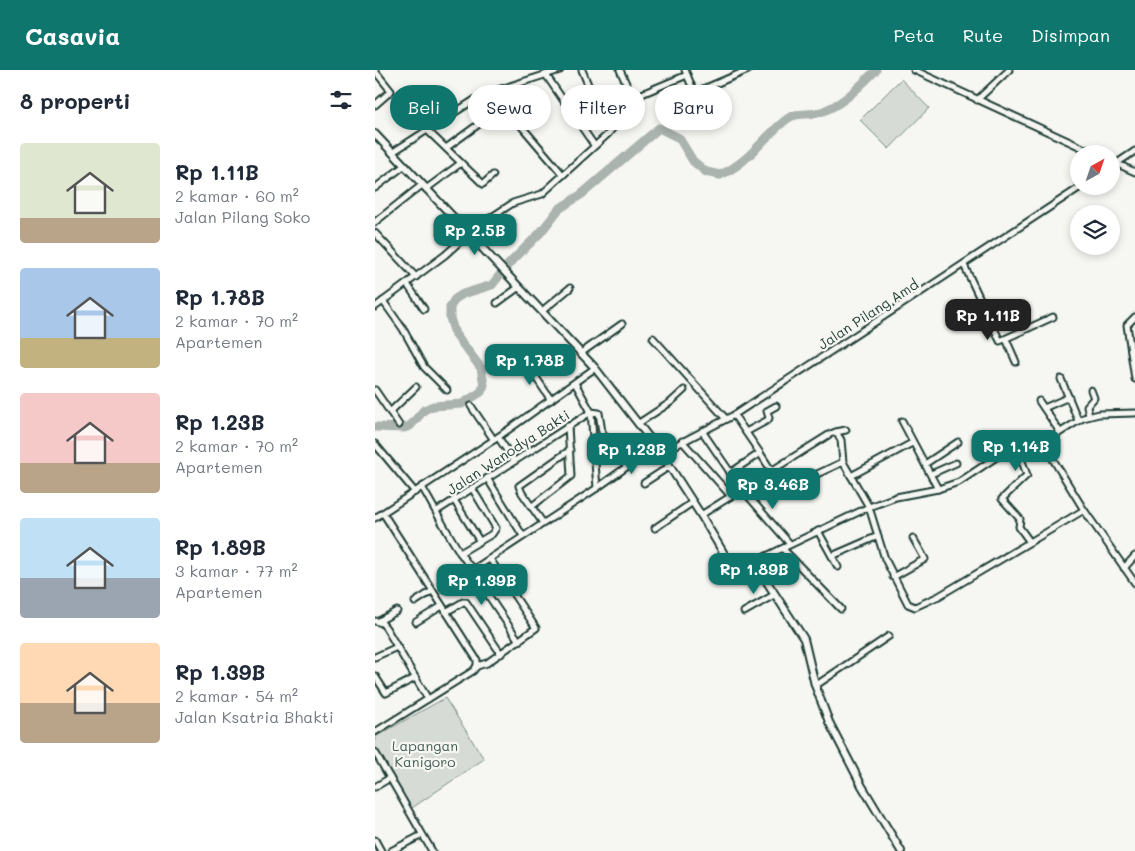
<!DOCTYPE html>
<html lang="id">
<meta charset="utf-8">
<style>
body{margin:0;font-family:Mali,sans-serif;background:#f6f6f7;color:#1f2937;height:100vh;display:flex;flex-direction:column;font-size:19px;white-space:nowrap}
*{box-sizing:border-box;margin:0}
p{font-size:16px;color:#747a83}
.icon{flex:none;width:28px;height:28px;fill:none;stroke:currentColor;stroke-width:2;stroke-linecap:round;stroke-linejoin:round}
.map{position:relative;flex:1;overflow:hidden}
.side{display:flex;flex-direction:column;background:#fff;width:375px}
.side>*{flex:none}
.banner{position:absolute;left:15px;top:15px;width:475px;height:45px;display:flex;gap:10px}
.needle{width:32px;rotate:40deg}
.controls{position:absolute;left:695px;top:75px;display:grid;gap:10px}
.controls a{display:grid;place-items:center;width:50px;height:50px;border-radius:50%;background:#fff;box-shadow:0 2px 8px #0003;font-size:25px}
.price{position:absolute;translate:-50% -42px;padding:0 11px;border-radius:10px;background:#0f766e;color:#fff;font-size:16px;line-height:32px;filter:drop-shadow(0 1px 2px #0008)}
.price::after{content:'';position:absolute;left:50%;top:30px;width:15px;height:11px;margin-left:-8px;background:inherit;clip-path:polygon(0 0,100% 0,50% 100%)}
.price.active{background:#222;color:#fff}
ul{padding:0;list-style:none}
li{display:flex;align-items:center;gap:15px;height:125px;padding:0 20px}
li span{display:grid;place-items:center;flex:none;width:140px;height:100px;border-radius:5px;color:#555}
li>.icon{margin-inline-start:auto}
span .icon{width:60px;height:60px;fill:#fffc;stroke-width:1}
li b{font-size:21px}
h2{display:flex;justify-content:space-between;align-items:center;height:60px;padding:0 20px;font-size:21px}
.chip{padding:0 18px;border-radius:22px;background:#fff;box-shadow:0 2px 8px #0003;font-size:18px;line-height:45px}
.chip.active{background:#0f766e;color:#fff}
header{display:flex;align-items:center;gap:30px;box-sizing:border-box;height:70px;padding:0 25px;background:#0f766e;color:#fff}
header strong{font-size:24px}
nav{display:flex;gap:28px;margin-inline-start:auto;font-size:18px}
main{display:flex;flex:1;min-height:0}
.map>svg:first-child{display:block}
.green{fill:#d6dbd6;stroke:#7a8c85}
.lines{fill:none;stroke-linecap:round;stroke-linejoin:round}
.river{stroke:#aab3ae;stroke-width:9}
.minor-casing{stroke:#1f3d34;stroke-width:9}
.major-casing{stroke:#1f3d34;stroke-width:10}
.minor{stroke:#f6f6f2;stroke-width:5}
.major{stroke:#f6f6f2;stroke-width:6}
.labels{text-anchor:middle;dominant-baseline:central;stroke-width:4.5;stroke-linejoin:round;paint-order:stroke}
.street-label{font-size:14px;fill:#1f3d34;stroke:#f6f6f2}
.park-label{font-size:14px;fill:#445d54;stroke:#f6f6f2}
</style>
<header>
<strong>Casavia</strong>
<nav><a>Peta</a><a>Rute</a><a>Disimpan</a></nav>
</header>
<main>
<section class="side">
<h2>8 properti<svg class="icon" aria-label="filters" viewBox="0 0 24 24"><path d="M4 7h16M4 17h16"/><circle cx="9" cy="7" r="2"/><circle cx="15" cy="17" r="2"/></svg></h2>
<ul>
<li><span style="background:linear-gradient(#dfe7d0 75%,#b9a48a 0)"><svg class="icon" aria-label="home" viewBox="0 0 24 24"><path d="M3 11l9-7 9 7M6 9v11h12V9"/></svg></span><div><b>Rp 1.11B</b><p>2 kamar · 60 m²</p><p>Jalan Pilang Soko</p></div></li>
<li><span style="background:linear-gradient(#a9c7e8 70%,#c2b280 0)"><svg class="icon" aria-label="home" viewBox="0 0 24 24"><path d="M3 11l9-7 9 7M6 9v11h12V9"/></svg></span><div><b>Rp 1.78B</b><p>2 kamar · 70 m²</p><p>Apartemen</p></div></li>
<li><span style="background:linear-gradient(#f6c9c9 70%,#b9a48a 0)"><svg class="icon" aria-label="home" viewBox="0 0 24 24"><path d="M3 11l9-7 9 7M6 9v11h12V9"/></svg></span><div><b>Rp 1.23B</b><p>2 kamar · 70 m²</p><p>Apartemen</p></div></li>
<li><span style="background:linear-gradient(#bfe0f5 60%,#9aa5b1 0)"><svg class="icon" aria-label="home" viewBox="0 0 24 24"><path d="M3 11l9-7 9 7M6 9v11h12V9"/></svg></span><div><b>Rp 1.89B</b><p>3 kamar · 77 m²</p><p>Apartemen</p></div></li>
<li><span style="background:linear-gradient(#ffd9b3 60%,#b9a48a 0)"><svg class="icon" aria-label="home" viewBox="0 0 24 24"><path d="M3 11l9-7 9 7M6 9v11h12V9"/></svg></span><div><b>Rp 1.39B</b><p>2 kamar · 54 m²</p><p>Jalan Ksatria Bhakti</p></div></li>
</ul>
</section>
<div class="map">
<svg width="760" height="781" viewBox="0 0 760 781">
<rect width="100%" height="100%" fill="#f6f6f2"/>
<filter id="ink" filterUnits="userSpaceOnUse"><feTurbulence type="fractalNoise" baseFrequency=".02" numOctaves="2"/><feDisplacementMap in="SourceGraphic" scale="10" xChannelSelector="R" yChannelSelector="G"/><feConvolveMatrix kernelMatrix="1 2 1 2 8 2 1 2 1" color-interpolation-filters="sRGB"/></filter>
<g filter="url(#ink)">
<g class="green">
<polygon points="526,9 554,38 514,79 485,50"/>
<polygon points="70,628 109,689 34,740 0,681 0,667"/>
</g>
<g class="lines">
<path class="river" d="M0,357l29,1 6,-2 14,-16 9,-4 29,-2 19,-12 3,-7 -3,-17 -26,-34 -5,-16v-11l5,-8 8,-5 29,-9 15,-19 34,-34 18,-23 23,-15 77,-66 20,10 14,23 13,11 14,3c29,-12 43,-38 67,-56 9,-7 19,-4 30,-6 24,-6 42,-26 59,-43"/>
<g class="minor-casing">
<g id="minor">
<polyline points="207,0 216,22"/>
<polyline points="245,0 259,31"/>
<polyline points="310,0 332,53"/>
<polyline points="539,0 721,84"/>
<polyline points="0,1 16,21 0,35"/>
<polyline points="171,5 219,75"/>
<polyline points="319,23 373,0"/>
<polyline points="103,28 119,31 131,38 188,105"/>
<polyline points="602,30 634,0"/>
<polyline points="52,60 108,114 118,105"/>
<polyline points="71,78 115,46"/>
<polyline points="18,82 107,25 185,0"/>
<polyline points="736,91 760,102"/>
<polyline points="736,97 760,81"/>
<polyline points="0,118 30,95"/>
<polyline points="51,119 86,93"/>
<polyline points="0,152 47,115"/>
<polyline points="0,163 41,207"/>
<polyline points="589,195 625,271 678,247"/>
<polyline points="32,214 49,239"/>
<polyline points="8,231 28,259 49,297 72,320"/>
<polyline points="122,233 144,217"/>
<polyline points="0,237 70,185 100,158 138,133 167,124 233,64 259,31 269,23 312,5"/>
<polyline points="167,241 195,218"/>
<polyline points="760,247 752,255 760,309"/>
<polyline points="278,268 351,349"/>
<polyline points="631,269 641,292"/>
<polyline points="206,283 247,254"/>
<polyline points="150,291 176,330"/>
<polyline points="686,309 703,350"/>
<polyline points="200,313 216,342 222,418"/>
<polyline points="0,320 24,355"/>
<polyline points="664,331 685,362"/>
<polyline points="96,336 119,370"/>
<polyline points="669,338 694,327"/>
<polyline points="15,342 41,317"/>
<polyline points="359,345 385,383"/>
<polyline points="714,346 712,336 719,328 716,320"/>
<polyline points="527,351 563,419"/>
<polyline points="264,353 296,332 309,320"/>
<polyline points="327,361 366,418 415,474"/>
<polyline points="371,362 393,350 394,348 392,341 401,336"/>
<polyline points="461,362 471,360"/>
<polyline points="123,367 139,391"/>
<polyline points="307,371 355,425"/>
<polyline points="668,373 709,440 760,513"/>
<polyline points="0,374 40,422"/>
<polyline points="643,380 652,405 627,429 645,449 644,457 655,472"/>
<polyline points="286,383 359,345 707,116"/>
<polyline points="550,394 583,372"/>
<polyline points="355,403 385,383 405,414"/>
<polyline points="556,404 581,393"/>
<polyline points="440,405 468,392"/>
<polyline points="476,406 537,373"/>
<polyline points="112,408 148,466"/>
<polyline points="269,413 295,396"/>
<path d="M47,417c8,13 42,79 52,82l123,-81 59,-42"/>
<polyline points="79,430 104,470"/>
<polyline points="156,437 196,406 193,356"/>
<polyline points="62,441 216,342 224,343 227,362 252,396"/>
<polyline points="8,443 102,590 102,596"/>
<polyline points="326,445 455,364 461,362 466,370 468,392 494,437 510,489 533,534 540,537 564,526 709,440"/>
<polyline points="0,448 123,367 220,298"/>
<polyline points="168,453 147,423 144,416 195,380"/>
<polyline points="280,458 318,432"/>
<polyline points="443,461 463,497"/>
<polyline points="408,479 466,539"/>
<polyline points="85,483 117,464 121,458 97,418"/>
<polyline points="457,486 503,466"/>
<polyline points="379,492 494,437 521,427 563,419 584,412 623,386 668,373 708,348 724,344 760,343"/>
<polyline points="749,498 760,486"/>
<polyline points="127,506 109,519 144,571"/>
<polyline points="518,507 550,489 538,468"/>
<polyline points="40,532 57,521"/>
<polyline points="71,542 88,532 91,532 126,584"/>
<polyline points="369,542 399,525"/>
<polyline points="0,551 7,553 11,558 53,629"/>
<polyline points="4,551 22,541"/>
<polyline points="41,552 67,536"/>
<polyline points="0,587 22,577"/>
<polyline points="102,596 112,593 161,558 115,489"/>
<polyline points="0,606 11,623 40,608"/>
<polyline points="440,616 514,566"/>
<polyline points="0,662 98,601 102,596"/>
<polyline points="0,682 57,781"/>
<polyline points="0,717 15,708"/>
<polyline points="0,770 6,781"/>
<polyline points="16,781 47,765"/>
</g>
</g>
<g class="major-casing">
<polyline id="major" points="0,64 220,298 286,383 326,445 355,494 365,497 379,492 429,569 440,615 454,652 487,716 526,781"/>
</g>
<use href="#minor" class="minor"/>
<use href="#major" class="major"/>
</g>
</g>
<g class="labels">
<g class="street-label">
<text transform="translate(493 244) rotate(-33)">Jalan Pilang Amd</text>
<text transform="translate(133 382) rotate(-33)">Jalan Wanodya Bakti</text>
</g>
<g class="park-label">
<text x="50" y="675">Lapangan<tspan x="50" dy="16">Kanigoro</tspan></text>
</g>
</g>
</svg>
<div class="controls">
<a><svg class="needle" viewBox="-14 -14 28 28"><path d="M0-13l5 13h-10z" fill="#e53935"/><path d="M0 13l5-13h-10z" fill="#747a83"/></svg></a>
<a><svg class="icon" aria-label="layers" viewBox="0 0 24 24"><path d="M12 4l9 5-9 5-9-5zM3 14l9 5 9-5"/></svg></a>
</div>
<b class="price" style="left:100px;top:186px">Rp 2.5B</b>
<b class="price active" style="left:613px;top:271px">Rp 1.11B</b>
<b class="price" style="left:155px;top:316px">Rp 1.78B</b>
<b class="price" style="left:641px;top:402px">Rp 1.14B</b>
<b class="price" style="left:257px;top:405px">Rp 1.23B</b>
<b class="price" style="left:398px;top:440px">Rp 3.46B</b>
<b class="price" style="left:379px;top:525px">Rp 1.89B</b>
<b class="price" style="left:107px;top:536px">Rp 1.39B</b>
<div class="banner">
<a class="chip active">Beli</a>
<a class="chip">Sewa</a>
<a class="chip">Filter</a>
<a class="chip">Baru</a>
</div>
</div>
</main>
